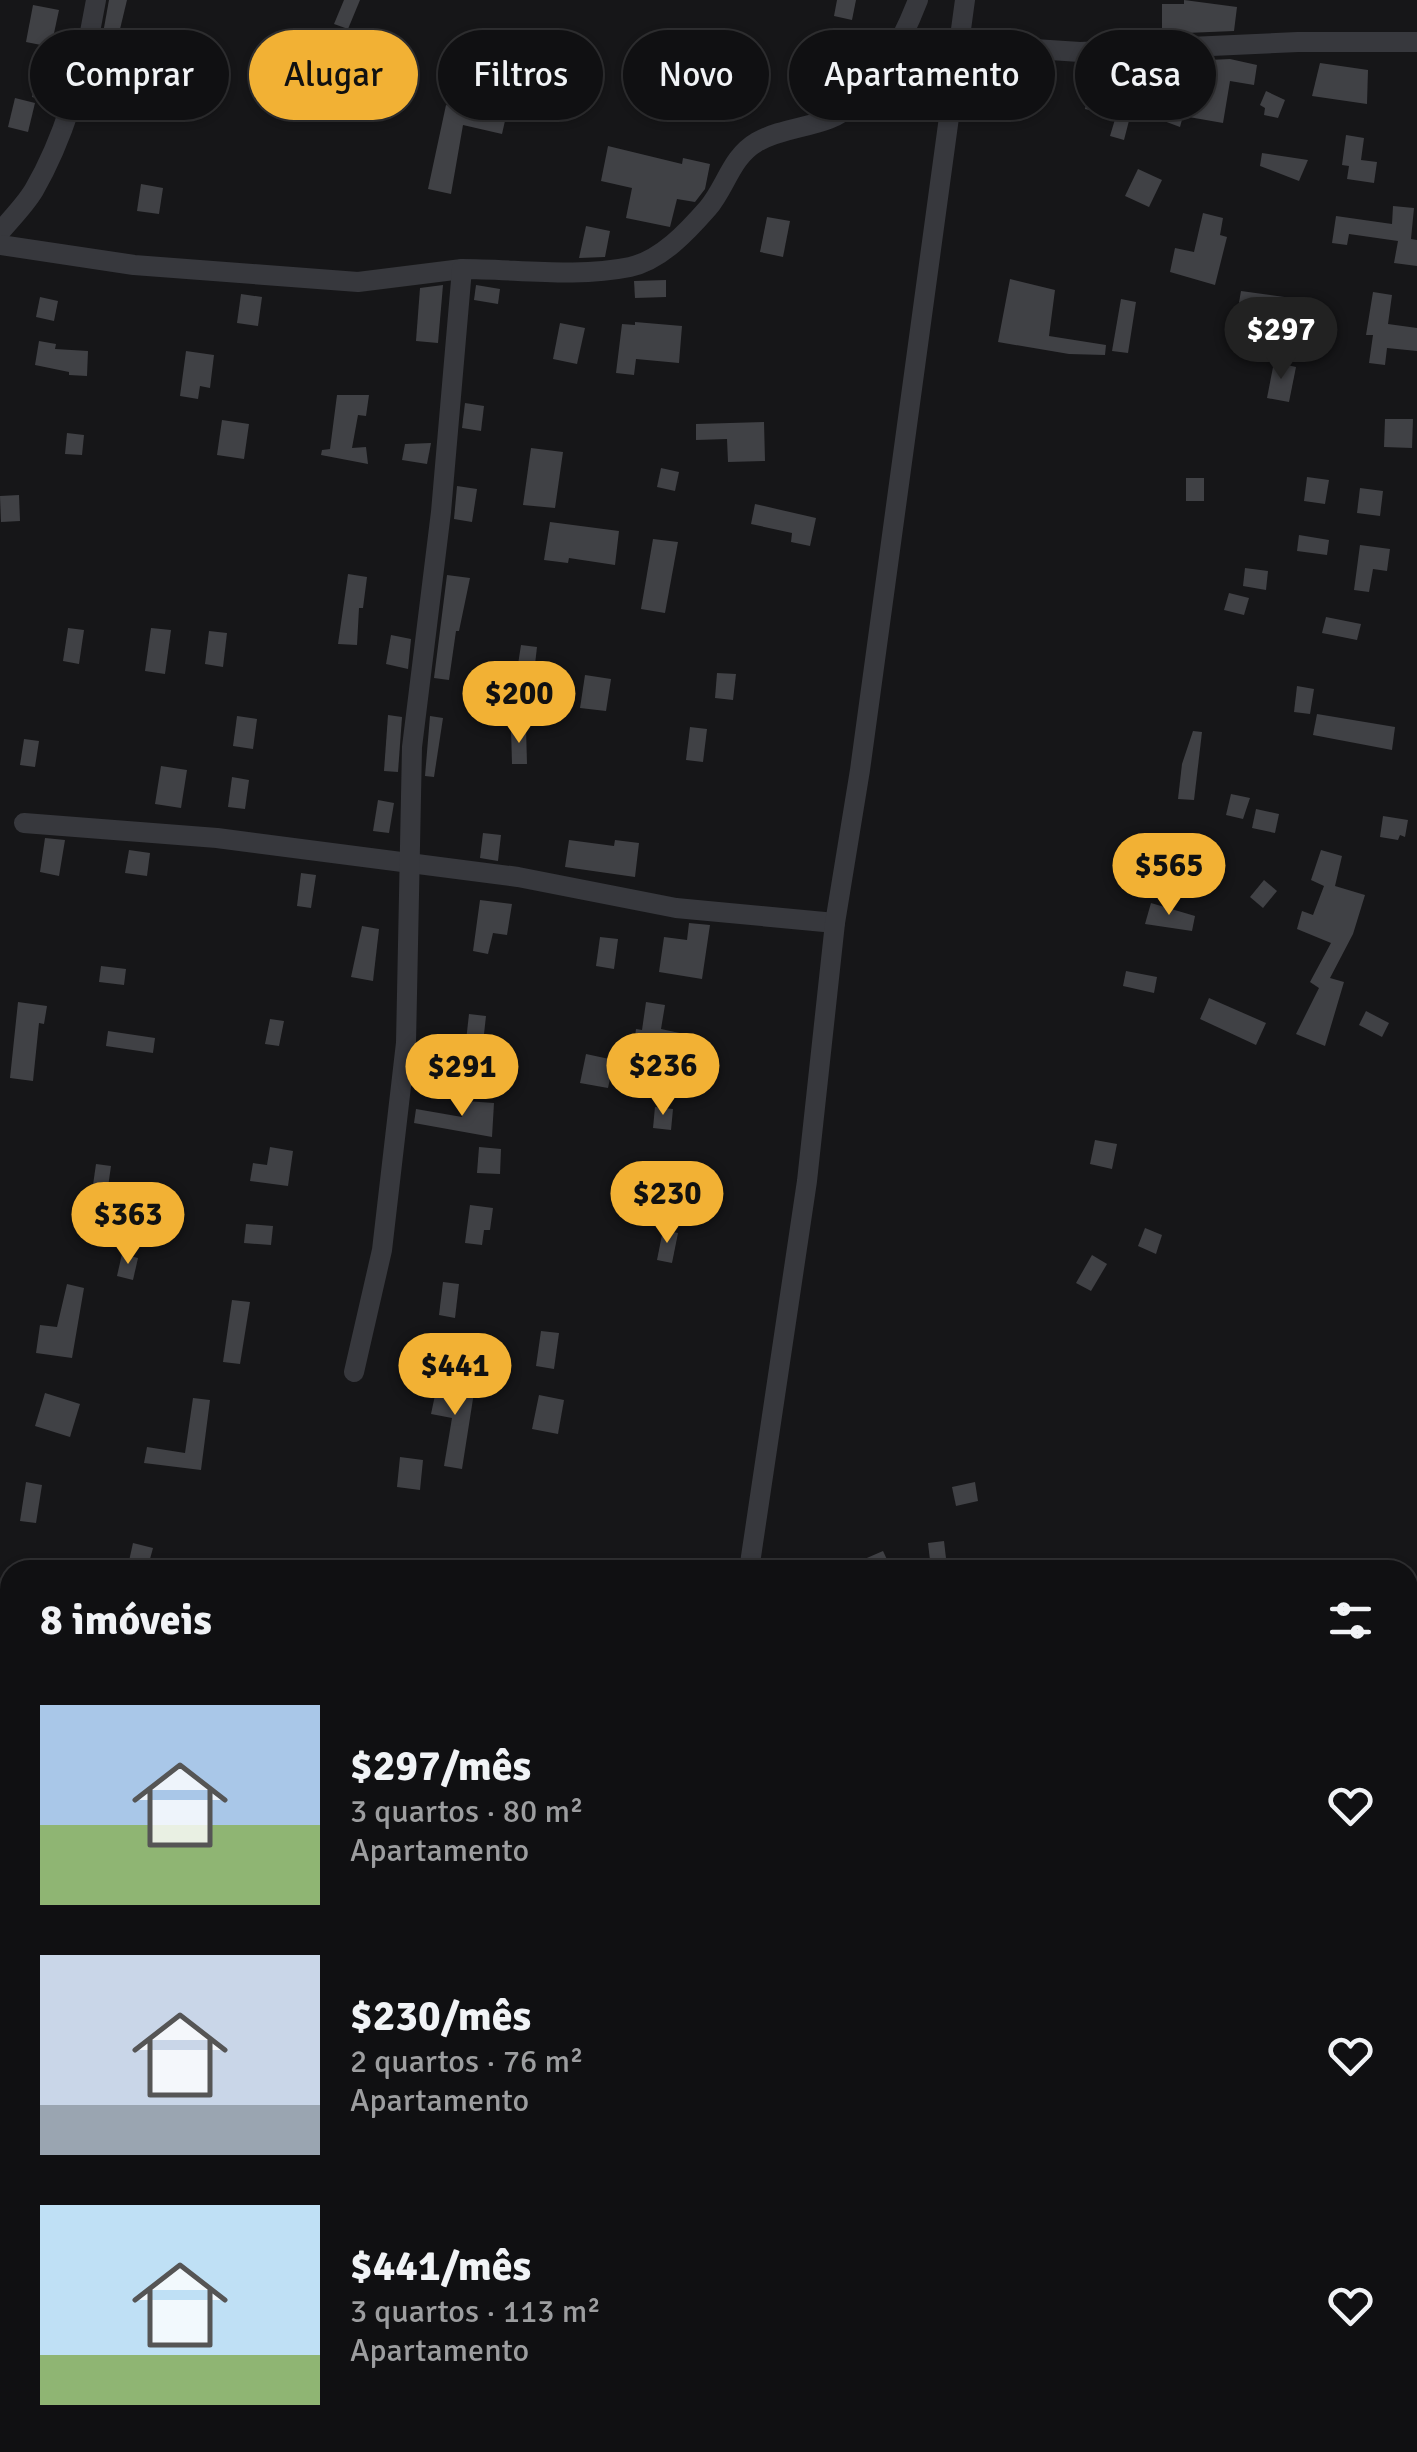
<!DOCTYPE html>
<html lang="pt">
<meta charset="utf-8">
<style>
body{margin:0;font-family:Signika,sans-serif;background:#1e1e20;color:#f1f3f6;height:100vh;display:flex;flex-direction:column;font-size:38px;white-space:nowrap}
*{box-sizing:border-box;margin:0}
p{font-size:32px;color:#9c9d9f}
.icon{flex:none;width:55px;height:55px;fill:none;stroke:currentColor;stroke-width:2;stroke-linecap:round;stroke-linejoin:round}
.map{position:relative;flex:1;overflow:hidden}
.sheet{position:absolute;left:0px;top:1560px;width:1418px;height:892px;display:flex;flex-direction:column;background:#101012;border-radius:30px 30px 0 0;box-shadow:0 2px 8px #0004,0 0 0 2px #303032}
.sheet>*{flex:none}
.top-card{position:absolute;left:30px;top:30px;width:1358px;height:90px;display:flex;gap:20px}
.price{position:absolute;translate:-50% -85px;padding:0 22px;border-radius:35px;background:#f2b134;color:#111;font-size:32px;line-height:65px;filter:drop-shadow(0 2px 5px #0008)}
.price::after{content:'';position:absolute;left:50%;top:60px;width:30px;height:22px;margin-left:-15px;background:inherit;clip-path:polygon(0 0,100% 0,50% 100%)}
.price.active{background:#222;color:#fff}
ul{padding:0;list-style:none}
li{display:flex;align-items:center;gap:30px;height:250px;padding:0 40px}
li span{display:grid;place-items:center;flex:none;width:280px;height:200px;border-radius:0px;color:#555}
li>.icon{margin-inline-start:auto}
span .icon{width:120px;height:120px;fill:#fffc;stroke-width:1}
li b{font-size:42px}
h2{display:flex;justify-content:space-between;align-items:center;height:120px;padding:0 40px;font-size:42px}
.tag{padding:0 35px;border-radius:45px;background:#101012;box-shadow:0 2px 8px #0004,0 0 0 2px #303032;font-size:35px;line-height:90px}
.tag.active{background:#f2b134;color:#111}
.map>svg:first-child{display:block}
.building{fill:#404145}
.lines{fill:none;stroke-linecap:round;stroke-linejoin:round}
.street{stroke:#37383d;stroke-width:20}
</style>
<div class="map">
<svg width="1417" height="2452" viewBox="0 0 1417 2452">
<rect width="100%" height="100%" fill="#161618"/>
<g class="building">
<polygon points="109,0 127,0 114,54 100,50"/>
<polygon points="344,0 360,0 348,29 334,24"/>
<polygon points="837,0 856,0 852,20 834,16"/>
<polygon points="1184,0 1237,7 1234,31 1162,34 1162,4 1184,4"/>
<polygon points="33,5 59,10 51,47 26,42"/>
<polygon points="725,32 739,38 730,61 715,55"/>
<polygon points="819,50 841,54 836,82 815,79"/>
<polygon points="1230,59 1257,65 1254,85 1230,81 1223,123 1183,116 1180,127 1132,109 1124,140 1110,136 1116,116 1085,109 1090,83 1123,90 1127,78 1140,82 1137,93 1140,94 1143,71 1163,74 1164,70 1204,77 1209,60"/>
<polygon points="1320,63 1368,70 1367,104 1312,96"/>
<polygon points="469,68 483,73 472,103 507,112 502,134 463,125 451,194 428,189 446,105 455,107"/>
<polygon points="37,73 52,76 46,101 32,97"/>
<polygon points="379,75 404,80 398,107 374,101"/>
<polygon points="1266,91 1285,100 1278,118 1264,115 1265,108 1260,105"/>
<polygon points="15,98 35,103 28,132 8,127"/>
<polygon points="1346,135 1364,138 1361,160 1377,162 1374,183 1347,179 1349,166 1342,165"/>
<polygon points="608,146 682,164 683,158 710,164 705,189 695,202 677,199 670,227 626,218 632,188 601,181"/>
<polygon points="1262,153 1308,160 1299,181 1260,166"/>
<polygon points="1138,169 1162,180 1149,207 1125,196"/>
<polygon points="141,184 163,188 159,214 137,211"/>
<polygon points="1393,206 1414,208 1411,239 1417,240 1417,266 1394,263 1398,241 1349,234 1347,245 1332,243 1336,216 1392,224"/>
<polygon points="1203,213 1223,218 1220,235 1227,237 1215,285 1170,272 1175,248 1194,252"/>
<polygon points="767,217 790,221 783,257 760,252"/>
<polygon points="586,226 610,231 605,257 579,258"/>
<polygon points="1010,279 1055,290 1049,336 1106,345 1105,355 1069,354 998,342"/>
<polygon points="666,280 666,297 635,298 634,281"/>
<polygon points="443,285 438,343 416,341 420,288"/>
<polygon points="476,285 500,289 498,304 474,300"/>
<polygon points="1241,291 1299,299 1293,325 1237,314"/>
<polygon points="1373,292 1392,295 1388,324 1417,328 1417,351 1387,348 1385,365 1369,363 1373,335 1366,335"/>
<polygon points="241,294 262,297 258,326 237,323"/>
<polygon points="40,297 58,301 54,321 36,317"/>
<polygon points="1121,299 1136,302 1128,353 1112,351"/>
<polygon points="635,322 682,326 679,363 636,359 634,375 616,373 622,324 635,325"/>
<polygon points="560,323 585,328 577,364 553,359"/>
<polygon points="39,341 56,344 55,349 88,351 87,376 69,375 69,372 35,365"/>
<polygon points="186,351 214,355 210,388 200,386 198,399 180,396"/>
<polygon points="1274,362 1296,367 1289,402 1267,398"/>
<polygon points="337,395 369,395 366,416 358,415 352,448 366,447 368,464 321,455 322,450 330,449"/>
<polygon points="465,403 484,406 481,431 462,428"/>
<polygon points="1385,419 1413,419 1412,448 1384,447"/>
<polygon points="222,420 249,424 244,459 217,455"/>
<polygon points="764,422 765,461 728,462 727,439 696,440 696,424"/>
<polygon points="67,433 84,435 82,455 65,454"/>
<polygon points="431,443 427,464 402,460 405,444"/>
<polygon points="531,448 563,452 555,508 523,505"/>
<polygon points="661,468 679,472 675,491 657,487"/>
<polygon points="1307,477 1329,480 1325,504 1304,501"/>
<rect x="1186" y="478" width="18" height="23"/>
<polygon points="457,486 477,489 472,522 454,519"/>
<polygon points="1360,488 1383,491 1380,516 1357,513"/>
<polygon points="19,495 20,521 1,522 0,496"/>
<polygon points="755,504 816,518 810,546 791,542 792,533 751,524"/>
<polygon points="550,522 619,531 615,565 569,558 568,563 544,560"/>
<polygon points="1299,535 1329,540 1327,555 1297,551"/>
<polygon points="653,539 678,542 665,613 641,609"/>
<polygon points="1360,545 1390,549 1387,571 1373,569 1369,592 1354,590"/>
<polygon points="1245,568 1268,571 1266,590 1243,586"/>
<polygon points="348,574 367,577 363,608 359,608 357,645 338,644"/>
<polygon points="447,575 470,578 459,631 456,631 449,680 434,678"/>
<polygon points="1229,593 1249,598 1244,615 1224,610"/>
<polygon points="1326,617 1361,624 1357,640 1322,633"/>
<polygon points="68,628 84,630 79,664 63,661"/>
<polygon points="151,628 171,630 165,674 145,671"/>
<polygon points="209,631 227,633 223,667 205,664"/>
<polygon points="391,635 411,639 408,669 386,664"/>
<polygon points="521,645 537,647 534,673 517,671"/>
<polygon points="506,670 529,674 529,689 504,689"/>
<polygon points="717,673 736,674 733,700 715,698"/>
<polygon points="585,675 611,679 606,711 580,708"/>
<polygon points="1297,686 1314,689 1310,714 1294,712"/>
<polygon points="1317,714 1395,727 1392,750 1313,735"/>
<polygon points="388,715 402,717 398,772 384,771"/>
<polygon points="237,716 257,719 253,749 233,746"/>
<polygon points="430,716 443,718 434,777 425,776"/>
<polygon points="690,727 707,729 703,762 686,760"/>
<polygon points="511,728 526,728 527,764 512,764"/>
<polygon points="1193,731 1202,732 1194,800 1178,799 1182,764"/>
<polygon points="24,739 39,741 35,767 20,765"/>
<polygon points="161,766 187,770 181,808 155,804"/>
<polygon points="232,777 249,780 245,809 228,807"/>
<polygon points="1231,794 1250,798 1243,819 1226,815"/>
<polygon points="378,800 394,803 389,833 373,831"/>
<polygon points="1256,809 1279,814 1275,833 1252,828"/>
<polygon points="1383,816 1408,820 1405,837 1400,835 1398,840 1380,837"/>
<polygon points="483,833 501,835 498,861 480,858"/>
<polygon points="45,838 65,840 59,876 40,872"/>
<polygon points="569,840 614,846 615,840 639,843 635,877 565,867"/>
<polygon points="129,850 150,853 147,876 125,873"/>
<polygon points="1321,850 1342,856 1335,886 1365,895 1353,934 1330,978 1344,982 1325,1046 1296,1034 1319,988 1310,982 1331,943 1297,929 1302,911 1313,915 1324,886 1311,880"/>
<polygon points="301,873 316,875 311,908 297,906"/>
<polygon points="1264,880 1277,891 1263,908 1250,897"/>
<polygon points="480,900 512,904 507,935 493,933 488,954 473,951"/>
<polygon points="1151,903 1195,916 1192,931 1145,924"/>
<polygon points="689,923 710,925 702,979 659,972 664,937 687,940"/>
<polygon points="362,926 379,929 373,981 351,977"/>
<polygon points="600,937 618,939 614,969 596,966"/>
<polygon points="101,966 126,969 124,985 99,982"/>
<polygon points="1126,971 1157,977 1154,993 1123,986"/>
<polygon points="1209,998 1266,1023 1256,1045 1200,1019"/>
<polygon points="18,1002 47,1006 44,1024 39,1023 33,1081 10,1078"/>
<polygon points="646,1002 665,1005 661,1029 689,1035 683,1065 632,1059 636,1029 642,1030"/>
<polygon points="1366,1011 1389,1023 1382,1037 1359,1025"/>
<polygon points="469,1014 486,1016 482,1052 465,1050"/>
<polygon points="270,1019 284,1021 279,1046 265,1044"/>
<polygon points="108,1031 155,1038 153,1053 106,1046"/>
<polygon points="586,1054 614,1060 608,1088 580,1083"/>
<polygon points="466,1101 494,1103 492,1137 414,1123 416,1109 462,1117"/>
<polygon points="655,1107 673,1109 671,1130 653,1128"/>
<polygon points="1095,1140 1117,1144 1112,1169 1090,1164"/>
<polygon points="270,1147 293,1151 288,1186 250,1181 253,1163 267,1165"/>
<polygon points="479,1147 501,1149 500,1174 477,1173"/>
<polygon points="96,1164 111,1166 107,1194 92,1192"/>
<polygon points="470,1205 493,1208 490,1230 484,1230 482,1245 465,1243"/>
<polygon points="246,1224 273,1226 271,1245 244,1243"/>
<polygon points="1145,1228 1162,1235 1156,1254 1138,1246"/>
<polygon points="663,1230 678,1233 672,1263 657,1260"/>
<polygon points="122,1254 138,1258 133,1280 117,1276"/>
<polygon points="1092,1255 1107,1264 1091,1291 1076,1283"/>
<polygon points="443,1282 459,1284 455,1318 439,1315"/>
<polygon points="67,1284 84,1288 72,1358 36,1353 40,1325 57,1327"/>
<polygon points="232,1300 250,1302 240,1364 223,1362"/>
<polygon points="541,1331 559,1333 554,1369 536,1366"/>
<polygon points="438,1381 475,1386 462,1469 444,1466 452,1418 431,1414"/>
<polygon points="45,1393 80,1404 70,1437 35,1426"/>
<polygon points="539,1395 564,1400 558,1434 532,1429"/>
<polygon points="193,1398 210,1400 201,1470 144,1463 147,1447 185,1453"/>
<polygon points="400,1457 423,1460 420,1490 397,1487"/>
<polygon points="26,1482 42,1485 36,1523 20,1521"/>
<polygon points="975,1482 978,1501 956,1506 952,1487"/>
<polygon points="944,1541 947,1567 931,1569 928,1543"/>
<polygon points="133,1543 153,1548 147,1570 127,1570"/>
<polygon points="883,1551 892,1570 839,1570"/>
</g>
<g class="lines">
<g class="street">
<polyline points="959,44 1080,52 1298,42 1417,42"/>
<path d="M0,232c11,-13 25,-27 34,-42 33,-57 51,-126 62,-190"/>
<polyline points="0,245 134,265 358,282 462,269"/>
<polyline points="24,823 217,838 518,877 676,908 835,923"/>
<path d="M354,1372l28,-122 24,-207 6,-296 29,-235 21,-243c55,0 114,9 168,-2 31,-7 57,-35 78,-59 18,-21 23,-51 49,-66 23,-13 49,-14 72,-23 43,-16 74,-80 89,-119"/>
<polyline points="749,1570 807,1181 835,923 860,770 965,0"/>
<polyline points="1076,2442 1084,2452"/>
<polyline points="629,2452 630,2442"/>
</g>
</g>
</svg>
<b class="price active" style="left:1281px;top:382px">$297</b>
<b class="price" style="left:519px;top:746px">$200</b>
<b class="price" style="left:1169px;top:918px">$565</b>
<b class="price" style="left:663px;top:1118px">$236</b>
<b class="price" style="left:462px;top:1119px">$291</b>
<b class="price" style="left:667px;top:1246px">$230</b>
<b class="price" style="left:128px;top:1267px">$363</b>
<b class="price" style="left:455px;top:1418px">$441</b>
<div class="top-card">
<a class="tag">Comprar</a>
<a class="tag active">Alugar</a>
<a class="tag">Filtros</a>
<a class="tag">Novo</a>
<a class="tag">Apartamento</a>
<a class="tag">Casa</a>
</div>
<section class="sheet">
<h2>8 imóveis<svg class="icon" aria-label="filters" viewBox="0 0 24 24"><path d="M4 7h16M4 17h16"/><circle cx="9" cy="7" r="2"/><circle cx="15" cy="17" r="2"/></svg></h2>
<ul>
<li><span style="background:linear-gradient(#a9c7e8 60%,#8fb573 0)"><svg class="icon" aria-label="home" viewBox="0 0 24 24"><path d="M3 11l9-7 9 7M6 9v11h12V9"/></svg></span><div><b>$297/mês</b><p>3 quartos · 80 m²</p><p>Apartamento</p></div><svg class="icon" aria-label="heart" viewBox="0 0 24 24"><path d="M12 20l-8-8c-3-5 5-10 8-4 3-6 11-1 8 4z"/></svg></li>
<li><span style="background:linear-gradient(#c9d6e8 75%,#9aa5b1 0)"><svg class="icon" aria-label="home" viewBox="0 0 24 24"><path d="M3 11l9-7 9 7M6 9v11h12V9"/></svg></span><div><b>$230/mês</b><p>2 quartos · 76 m²</p><p>Apartamento</p></div><svg class="icon" aria-label="heart" viewBox="0 0 24 24"><path d="M12 20l-8-8c-3-5 5-10 8-4 3-6 11-1 8 4z"/></svg></li>
<li><span style="background:linear-gradient(#bfe0f5 75%,#8fb573 0)"><svg class="icon" aria-label="home" viewBox="0 0 24 24"><path d="M3 11l9-7 9 7M6 9v11h12V9"/></svg></span><div><b>$441/mês</b><p>3 quartos · 113 m²</p><p>Apartamento</p></div><svg class="icon" aria-label="heart" viewBox="0 0 24 24"><path d="M12 20l-8-8c-3-5 5-10 8-4 3-6 11-1 8 4z"/></svg></li>
</ul>
</section>
</div>
